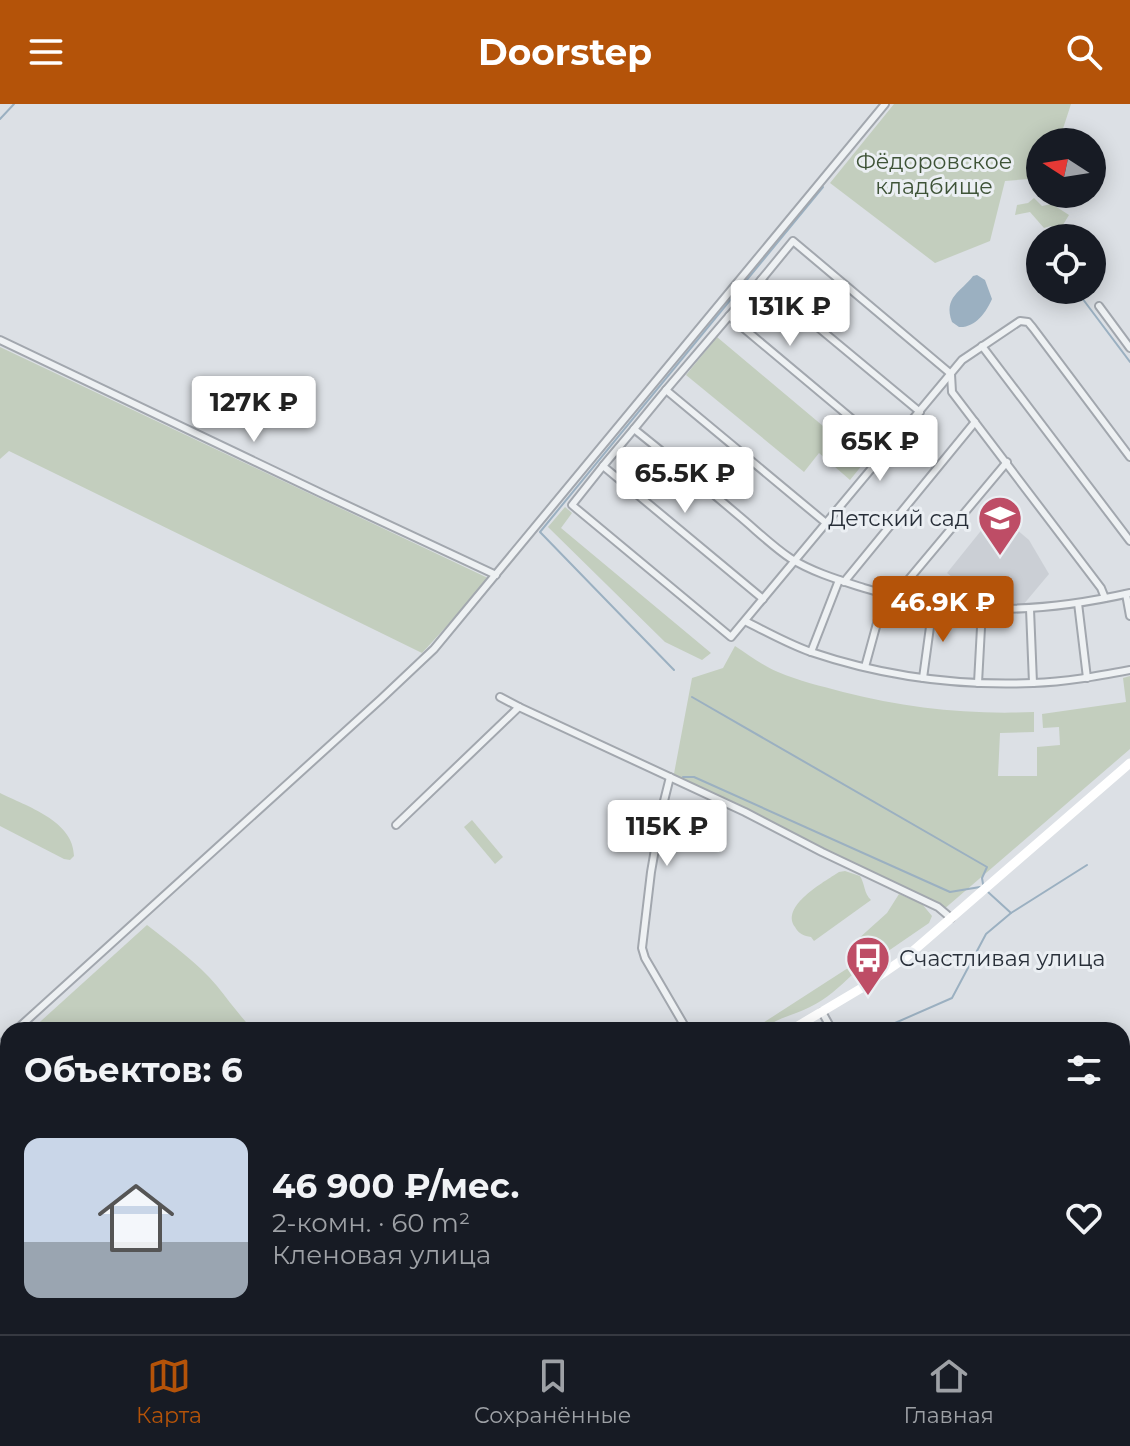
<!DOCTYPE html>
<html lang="ru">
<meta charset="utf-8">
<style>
body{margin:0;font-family:Montserrat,sans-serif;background:#20242c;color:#f1f3f6;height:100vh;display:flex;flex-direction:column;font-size:30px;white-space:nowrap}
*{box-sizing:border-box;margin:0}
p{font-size:26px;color:#9ea1a6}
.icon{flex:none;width:44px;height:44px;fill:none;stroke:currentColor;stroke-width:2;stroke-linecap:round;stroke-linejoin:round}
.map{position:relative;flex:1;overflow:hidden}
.details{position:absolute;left:0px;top:918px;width:1130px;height:312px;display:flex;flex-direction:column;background:#171b24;border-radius:24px 24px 0 0;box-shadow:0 4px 20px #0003}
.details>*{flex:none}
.needle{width:52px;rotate:282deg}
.fabs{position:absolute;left:1026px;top:24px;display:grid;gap:16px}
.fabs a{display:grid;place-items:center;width:80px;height:80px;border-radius:50%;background:#171b24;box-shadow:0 4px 20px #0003;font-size:40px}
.price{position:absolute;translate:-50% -68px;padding:0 18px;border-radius:8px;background:#fff;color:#222;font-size:26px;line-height:52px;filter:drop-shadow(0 2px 4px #0008)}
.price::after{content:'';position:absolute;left:50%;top:48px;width:24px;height:18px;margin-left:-12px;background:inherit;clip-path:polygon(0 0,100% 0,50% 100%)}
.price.selected{background:#b45309;color:#fff}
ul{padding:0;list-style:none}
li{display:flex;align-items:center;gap:24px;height:200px;padding:0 24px}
li span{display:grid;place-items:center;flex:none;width:224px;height:160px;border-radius:16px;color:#555}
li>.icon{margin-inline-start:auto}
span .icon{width:96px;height:96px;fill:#fffc;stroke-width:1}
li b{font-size:34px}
h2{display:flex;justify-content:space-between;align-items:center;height:96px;padding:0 24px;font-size:34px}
header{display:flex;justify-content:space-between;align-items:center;height:104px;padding:0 24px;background:#b45309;color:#fff;font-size:36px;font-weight:700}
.dock{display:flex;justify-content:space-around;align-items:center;height:112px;border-top:2px solid #363941;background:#171b24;font-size:22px;color:#9ea1a6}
.dock a{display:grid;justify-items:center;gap:4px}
.dock .selected{color:#b45309}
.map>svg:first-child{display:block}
.built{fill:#cbcfd5}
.green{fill:#c3cebe}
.water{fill:#9bb0c1}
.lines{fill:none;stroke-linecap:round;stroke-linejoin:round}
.stream{stroke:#9bb0c1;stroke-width:2}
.street-casing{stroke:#a2a7ae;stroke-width:10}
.street{stroke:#eef1f3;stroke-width:6}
.secondary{stroke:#fff;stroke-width:9}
.labels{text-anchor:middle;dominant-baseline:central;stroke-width:6;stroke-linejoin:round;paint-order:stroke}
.park-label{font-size:22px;fill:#3e5337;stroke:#ebeff3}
.poi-label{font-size:22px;fill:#282f39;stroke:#ebeff3;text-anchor:end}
</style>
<header><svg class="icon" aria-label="menu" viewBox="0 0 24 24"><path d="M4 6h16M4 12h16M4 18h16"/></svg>Doorstep<svg class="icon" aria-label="search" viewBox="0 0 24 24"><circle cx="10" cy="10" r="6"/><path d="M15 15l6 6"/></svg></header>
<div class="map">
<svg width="1130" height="1230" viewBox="0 0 1130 1230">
<rect width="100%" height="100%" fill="#dce0e5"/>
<polygon class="built" points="996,408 1029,436 1049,470 1023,501 986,501 947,469"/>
<g class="green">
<polygon points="894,0 1071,0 1059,37 1074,36 1076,38 1040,38 1040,74 1005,77 990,137 935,159 830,79"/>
<polygon points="1034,94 1042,102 1052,100 1069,111 1058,129 1051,122 1044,124 1030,108 1015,111 1017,101 1028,99"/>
<polygon points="717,233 867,359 866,360 863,360 850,376 819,349 804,368 686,271"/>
<polygon points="0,243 490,475 422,549 9,347 0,355"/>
<polygon points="565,403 572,409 561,424 711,549 702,556 665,538 548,423"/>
<path d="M735,542c14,9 28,20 43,26 21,9 43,14 65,20 63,16 126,23 191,20v20l-34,1 -2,43h39v-29l23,-2 -1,-18 -16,1 -1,-14 84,-12 -3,-24 7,-2v73l-187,161 -270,-131 19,-101 31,-10z"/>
<path d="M0,689c26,13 74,28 74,63l-4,4 -6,-1 -64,-33z"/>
<polygon points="472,716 503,753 495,760 464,723"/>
<path d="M845,767l15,5c5,8 4,18 11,24l-57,41 -3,-4c-7,-1 -12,-3 -16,-10 -15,-21 29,-45 44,-55z"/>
<polygon points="899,790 922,800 932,812 929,819 862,865 855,857 851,846 857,836 887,809"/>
<path d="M147,821c24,19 50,37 70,61 12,15 23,30 36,44h-222z"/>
<path d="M848,864l4,7c-13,12 -25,24 -42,32 -17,9 -33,10 -47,23h-11z"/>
<polygon points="8,947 8,1124 0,1124 0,954"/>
<polygon points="394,1222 610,1222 584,1230 384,1230"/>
</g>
<path class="water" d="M977,171l8,5 7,19c-6,14 -17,29 -33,28l-7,-5c-9,-25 9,-30 21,-46z"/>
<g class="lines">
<g class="stream">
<polyline points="0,15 14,0"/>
<polyline points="1076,186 1130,258"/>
<polyline points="674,566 540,428 823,83"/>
<polyline points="692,593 987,763 982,774 983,780"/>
<polyline points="683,673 694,673 950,788 980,783"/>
<polyline points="988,788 1011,809"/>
<polyline points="879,926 952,894 986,830 1011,809 1087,761"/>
<polyline points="415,1230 426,1222"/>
<polyline points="665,1230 667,1222"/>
</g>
<g class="street-casing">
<g id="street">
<polyline points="761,176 793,137 951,270 952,288 1101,484 1105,494"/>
<polyline points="1099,202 1130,244"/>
<polyline points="729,212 761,176 920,308"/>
<polyline points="0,236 327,392 496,471"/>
<polyline points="982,242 1130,437"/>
<path d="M666,286l-32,39c35,28 70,57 104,86 17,14 34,31 52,43 22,14 49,22 74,30 92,28 173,26 266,5"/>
<polyline points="634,325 603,362 763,495"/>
<polyline points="603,362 572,401 731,533 962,256 1020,217 1028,218 1033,224 1130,353"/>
<polyline points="826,419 666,286 729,212 888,345"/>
<polyline points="844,478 975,318"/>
<polyline points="1126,490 1130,512"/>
<polyline points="894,493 1007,358"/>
<polyline points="1078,499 1087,574"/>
<polyline points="1030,505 1033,579"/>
<path d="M745,517c22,11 43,23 66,31 71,24 148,34 222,31 33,-1 65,-7 97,-13"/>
<polyline points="811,548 839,476"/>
<polyline points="865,563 885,490"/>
<polyline points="923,574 933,501"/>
<polyline points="978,579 982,505"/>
<polyline points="500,593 519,603"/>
<polyline points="670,673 662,705 651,768 642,844 645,854 687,926"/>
<polyline points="396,721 519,603 745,708 822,748 938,803 951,814"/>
<polyline points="822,908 832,926"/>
<polyline points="16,926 381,595 434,545 885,0"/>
<polyline points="0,941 8,934"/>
<polyline points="0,1129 8,1129"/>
<polyline points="2,1210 8,1212"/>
<polyline points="45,1222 70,1230"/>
<polyline points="274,1222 283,1230"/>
<polyline points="699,1222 704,1230"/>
<polyline points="816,1222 820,1230"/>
<polyline points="1016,1222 1021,1230"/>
<polyline points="74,1230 88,1230"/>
<polyline points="910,1230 923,1222"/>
</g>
</g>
<use href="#street" class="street"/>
<g class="secondary">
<polyline points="791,926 860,885 905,854 1130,659"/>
<polyline points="365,1230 374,1222"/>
</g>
</g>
<defs>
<g id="school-pin" transform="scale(2.3)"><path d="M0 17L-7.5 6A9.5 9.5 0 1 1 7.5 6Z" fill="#be4d66" stroke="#ebeff3"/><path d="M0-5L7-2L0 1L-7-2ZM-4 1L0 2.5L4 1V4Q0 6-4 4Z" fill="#fff"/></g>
<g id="bus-pin" transform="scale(2.3)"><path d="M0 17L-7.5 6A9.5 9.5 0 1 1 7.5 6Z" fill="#be4d66" stroke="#ebeff3"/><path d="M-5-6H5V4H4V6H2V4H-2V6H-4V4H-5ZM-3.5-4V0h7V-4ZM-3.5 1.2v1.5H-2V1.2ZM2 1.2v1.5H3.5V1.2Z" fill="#fff"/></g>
</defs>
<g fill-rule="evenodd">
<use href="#school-pin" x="1000" y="414"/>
<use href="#bus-pin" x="868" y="854"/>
</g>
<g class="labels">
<g class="park-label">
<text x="934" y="57">Фёдоровское<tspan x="934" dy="25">кладбище</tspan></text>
</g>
<g class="poi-label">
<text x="969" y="414">Детский сад</text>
<text x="899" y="854" text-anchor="start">Счастливая улица</text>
</g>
</g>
</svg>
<div class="fabs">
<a><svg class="needle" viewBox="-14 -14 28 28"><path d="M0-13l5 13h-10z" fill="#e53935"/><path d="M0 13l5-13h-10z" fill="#9ea1a6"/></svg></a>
<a><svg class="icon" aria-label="locate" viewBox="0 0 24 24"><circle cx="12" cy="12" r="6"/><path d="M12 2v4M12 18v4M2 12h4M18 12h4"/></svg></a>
</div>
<b class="price" style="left:790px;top:244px">131K ₽</b>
<b class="price" style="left:254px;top:340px">127K ₽</b>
<b class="price" style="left:880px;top:379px">65K ₽</b>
<b class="price" style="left:685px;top:411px">65.5K ₽</b>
<b class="price selected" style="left:943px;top:540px">46.9K ₽</b>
<b class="price" style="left:667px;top:764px">115K ₽</b>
<section class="details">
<h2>Объектов: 6<svg class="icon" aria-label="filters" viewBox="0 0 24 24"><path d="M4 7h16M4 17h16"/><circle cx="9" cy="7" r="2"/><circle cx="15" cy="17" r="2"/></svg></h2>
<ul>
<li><span style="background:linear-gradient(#c9d6e8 65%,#9aa5b1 0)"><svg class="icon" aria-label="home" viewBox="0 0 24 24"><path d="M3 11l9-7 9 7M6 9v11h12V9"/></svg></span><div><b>46 900 ₽/мес.</b><p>2-комн. · 60 m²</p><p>Кленовая улица</p></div><svg class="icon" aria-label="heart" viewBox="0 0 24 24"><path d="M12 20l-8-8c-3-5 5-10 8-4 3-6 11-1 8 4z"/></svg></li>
</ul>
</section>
</div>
<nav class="dock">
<a class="selected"><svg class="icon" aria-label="map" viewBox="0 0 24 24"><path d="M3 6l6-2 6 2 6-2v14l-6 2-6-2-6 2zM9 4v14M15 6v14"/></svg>Карта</a>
<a><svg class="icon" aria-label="saved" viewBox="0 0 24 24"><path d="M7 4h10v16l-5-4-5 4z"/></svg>Сохранённые</a>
<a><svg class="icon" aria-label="home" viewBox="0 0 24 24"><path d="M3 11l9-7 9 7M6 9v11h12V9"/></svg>Главная</a>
</nav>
